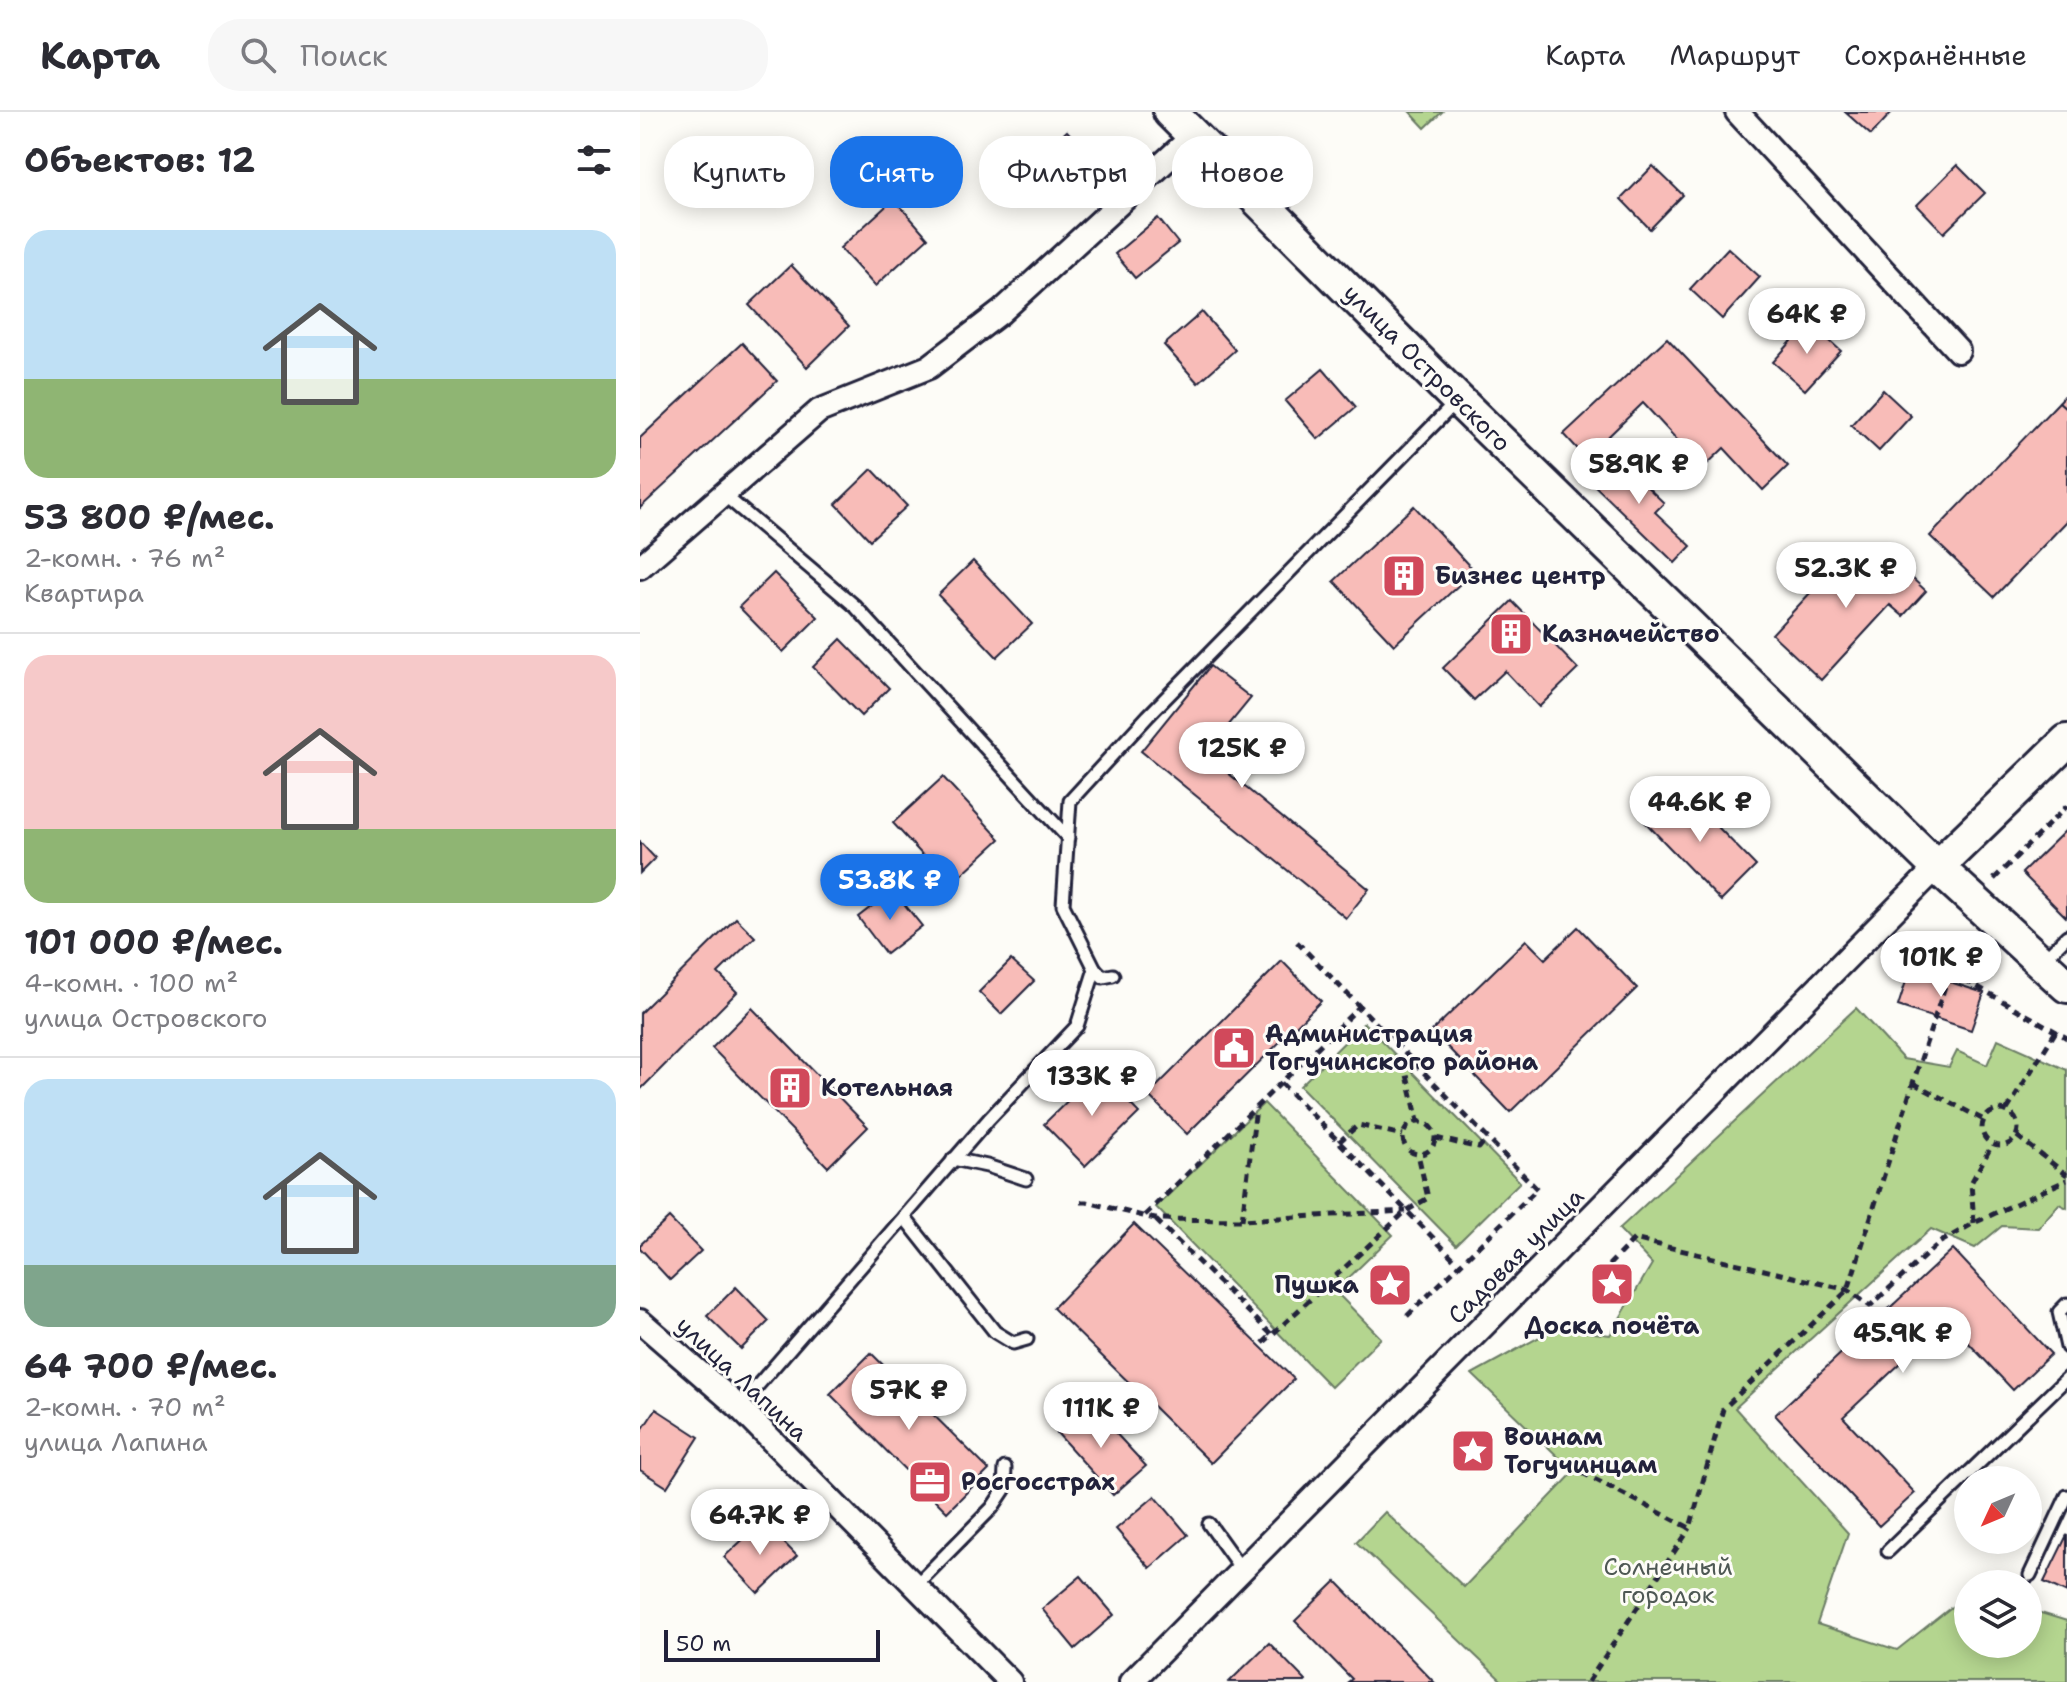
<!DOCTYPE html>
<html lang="ru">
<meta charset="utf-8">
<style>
body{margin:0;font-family:"Shantell Sans",sans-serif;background:#f7f7f7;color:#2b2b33;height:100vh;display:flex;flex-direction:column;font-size:30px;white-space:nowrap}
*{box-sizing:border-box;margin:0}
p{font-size:26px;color:#7c7c81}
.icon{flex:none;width:44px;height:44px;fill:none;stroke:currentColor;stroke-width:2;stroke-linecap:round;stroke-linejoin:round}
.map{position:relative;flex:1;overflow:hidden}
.panel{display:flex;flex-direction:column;background:#fff;width:640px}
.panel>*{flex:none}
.hud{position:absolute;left:24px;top:24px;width:760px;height:72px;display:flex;gap:16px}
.needle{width:52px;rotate:226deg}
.buttons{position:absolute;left:1314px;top:1354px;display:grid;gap:16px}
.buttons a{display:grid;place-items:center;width:88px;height:88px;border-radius:50%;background:#fff;box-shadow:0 4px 20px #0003;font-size:40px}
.scale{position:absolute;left:24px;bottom:20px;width:216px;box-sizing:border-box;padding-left:8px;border:4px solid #22223b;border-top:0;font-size:22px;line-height:28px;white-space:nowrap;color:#22223b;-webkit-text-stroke:6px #fdfcf7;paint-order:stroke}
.price{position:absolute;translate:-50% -68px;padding:0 18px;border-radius:28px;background:#fff;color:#222;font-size:26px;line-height:52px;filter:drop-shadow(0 2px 4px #0008)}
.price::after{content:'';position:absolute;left:50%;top:48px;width:24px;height:18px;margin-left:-12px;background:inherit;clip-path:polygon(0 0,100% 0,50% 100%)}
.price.on{background:#1a73e8;color:#fff}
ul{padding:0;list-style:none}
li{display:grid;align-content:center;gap:16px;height:424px;padding:0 24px}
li+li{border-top:2px solid #e1e1e2}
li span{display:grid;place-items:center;height:248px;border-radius:24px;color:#555}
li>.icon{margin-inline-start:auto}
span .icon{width:144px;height:144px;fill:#fffc;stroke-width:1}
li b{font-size:34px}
h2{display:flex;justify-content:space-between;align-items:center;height:96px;padding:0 24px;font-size:34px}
.pill{padding:0 28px;border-radius:32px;background:#fff;box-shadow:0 4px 20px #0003;font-size:28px;line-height:72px}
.pill.on{background:#1a73e8;color:#fff}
header{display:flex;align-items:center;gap:48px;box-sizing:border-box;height:112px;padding:0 40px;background:#fff;border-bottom:2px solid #e1e1e2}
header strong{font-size:38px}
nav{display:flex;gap:44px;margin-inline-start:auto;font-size:28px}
.search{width:560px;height:72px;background:#f7f7f7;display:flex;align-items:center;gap:20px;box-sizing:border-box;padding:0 28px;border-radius:32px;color:#7c7c81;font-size:30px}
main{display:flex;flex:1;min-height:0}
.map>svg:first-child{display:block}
.green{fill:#b4d58f;stroke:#6b7c65;stroke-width:2}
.building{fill:#f8bcb8;stroke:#22223b;stroke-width:2}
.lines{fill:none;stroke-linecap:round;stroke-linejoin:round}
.lane-casing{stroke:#22223b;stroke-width:17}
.street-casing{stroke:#22223b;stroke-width:28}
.secondary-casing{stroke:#22223b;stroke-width:38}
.path{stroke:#22223b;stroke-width:5;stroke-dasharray:8 6;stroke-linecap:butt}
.lane{stroke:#fdfcf7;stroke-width:11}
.street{stroke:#fdfcf7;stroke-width:22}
.secondary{stroke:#fdfcf7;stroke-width:32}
.labels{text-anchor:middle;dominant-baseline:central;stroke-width:6;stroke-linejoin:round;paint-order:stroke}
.street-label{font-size:24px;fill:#22223b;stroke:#fdfcf7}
.poi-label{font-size:24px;font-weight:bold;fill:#22223b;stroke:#fdfcf7;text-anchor:start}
.park-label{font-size:24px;fill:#4e5854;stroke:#fdfcf7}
</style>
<header>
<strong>Карта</strong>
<div class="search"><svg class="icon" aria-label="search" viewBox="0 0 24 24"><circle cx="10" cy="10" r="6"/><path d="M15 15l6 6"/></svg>Поиск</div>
<nav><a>Карта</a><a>Маршрут</a><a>Сохранённые</a></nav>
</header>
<main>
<section class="panel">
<h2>Объектов: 12<svg class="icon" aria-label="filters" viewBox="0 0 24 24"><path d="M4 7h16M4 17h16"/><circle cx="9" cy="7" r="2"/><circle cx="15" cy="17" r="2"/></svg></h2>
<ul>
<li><span style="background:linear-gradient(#bfe0f5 60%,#8fb573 0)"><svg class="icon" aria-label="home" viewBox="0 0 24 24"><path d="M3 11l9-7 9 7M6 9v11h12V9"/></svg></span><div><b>53 800 ₽/мес.</b><p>2-комн. · 76 m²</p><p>Квартира</p></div></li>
<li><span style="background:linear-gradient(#f6c9c9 70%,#8fb573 0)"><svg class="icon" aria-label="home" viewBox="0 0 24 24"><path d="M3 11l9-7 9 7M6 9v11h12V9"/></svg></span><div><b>101 000 ₽/мес.</b><p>4-комн. · 100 m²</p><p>улица Островского</p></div></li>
<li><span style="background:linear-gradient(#bfe0f5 75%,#7fa58c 0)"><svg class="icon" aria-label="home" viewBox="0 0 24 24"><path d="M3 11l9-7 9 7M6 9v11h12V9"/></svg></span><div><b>64 700 ₽/мес.</b><p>2-комн. · 70 m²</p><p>улица Лапина</p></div></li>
</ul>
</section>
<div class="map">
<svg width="1427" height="1570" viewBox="0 0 1427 1570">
<rect width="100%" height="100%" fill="#fdfcf7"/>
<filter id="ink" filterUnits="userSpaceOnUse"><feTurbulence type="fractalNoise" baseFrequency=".0125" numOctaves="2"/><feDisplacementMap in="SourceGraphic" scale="16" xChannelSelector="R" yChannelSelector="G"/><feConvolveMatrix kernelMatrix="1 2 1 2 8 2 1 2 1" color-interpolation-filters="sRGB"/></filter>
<g filter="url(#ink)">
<g class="green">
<polygon points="770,0 802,0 785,16"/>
<polygon points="1216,896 1263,947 1309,955 1317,939 1347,953 1358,927 1427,958 1427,1096 1419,1092 1398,1116 1362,1114 1335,1136 1291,1117 1095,1296 1208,1421 1177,1512 1257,1538 1328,1482 1328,1532 1388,1532 1388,1497 1427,1509 1427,1570 863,1570 716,1430 745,1400 824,1475 934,1360 832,1262 916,1216 970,1223 1012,1152 979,1117"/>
<polygon points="724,911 880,1070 816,1133 660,974"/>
<polygon points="624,991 753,1123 695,1179 741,1226 691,1275 516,1095"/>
</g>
<g class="building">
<polygon points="1205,0 1252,0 1231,23"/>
<polygon points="427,19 451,45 412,81 388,54"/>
<polygon points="1317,53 1345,81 1304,121 1277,93"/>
<polygon points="1013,54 1043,83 1010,117 981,87"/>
<polygon points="254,87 288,126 235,174 200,136"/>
<polygon points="518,106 538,131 495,166 475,142"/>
<polygon points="1088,136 1120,165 1082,207 1050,177"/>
<polygon points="151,153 209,214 167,255 109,193"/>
<polygon points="562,200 595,238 558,271 524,233"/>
<polygon points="1169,210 1201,239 1165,278 1133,250"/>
<polygon points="1027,226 1148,354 1123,378 1084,336 1063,356 1003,291 946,346 924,322"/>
<polygon points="102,231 137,269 0,396 0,326"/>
<polygon points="683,257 716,295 678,327 645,289"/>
<polygon points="1243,278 1271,304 1239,339 1211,313"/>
<polygon points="1427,281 1427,297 1419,290"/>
<polygon points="1419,290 1427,297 1427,409 1354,485 1290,424"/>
<polygon points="973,342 1024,391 1015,400 1051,434 1035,451 949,368"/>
<polygon points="232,357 267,394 230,428 196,392"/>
<polygon points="774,394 834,459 754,533 694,469"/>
<polygon points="1241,437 1286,479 1263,504 1250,493 1181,568 1132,522 1209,439 1225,455"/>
<polygon points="333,449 392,512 357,545 298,483"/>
<polygon points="134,461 178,505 143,540 99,495"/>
<polygon points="872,489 938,557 899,595 865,559 834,588 803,556"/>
<polygon points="201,527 249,576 221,604 173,555"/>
<polygon points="570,554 611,586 565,642 729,777 706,806 501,639"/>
<polygon points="303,665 360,727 310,773 253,711"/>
<polygon points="1039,675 1116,754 1081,789 1004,709"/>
<polygon points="1427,717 1427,804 1426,805 1382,761"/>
<polygon points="0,730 15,746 0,761"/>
<polygon points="253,778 282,814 246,842 218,805"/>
<polygon points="96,806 115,825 78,861 97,880 0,978 0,901"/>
<polygon points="938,815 997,876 870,1000 792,919 886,828 905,847"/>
<polygon points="371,848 394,869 361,902 339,880"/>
<polygon points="642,849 681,889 547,1022 508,983"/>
<polygon points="1270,857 1344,881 1331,918 1258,894"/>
<polygon points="112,896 228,1015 188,1055 72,936"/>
<polygon points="458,959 499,1001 445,1054 404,1012"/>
<polygon points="29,1106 61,1139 30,1168 0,1136 0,1133"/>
<polygon points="494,1112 654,1267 571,1351 413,1196"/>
<polygon points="1313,1137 1411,1242 1373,1278 1307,1208 1203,1305 1275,1381 1239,1414 1135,1303"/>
<polygon points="96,1175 129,1209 101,1237 67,1204"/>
<polygon points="231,1241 349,1358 307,1400 190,1282"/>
<polygon points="449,1292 506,1354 473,1383 417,1321"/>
<polygon points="16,1297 59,1325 27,1375 0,1358 0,1321"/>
<polygon points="515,1384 548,1423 510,1456 476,1417"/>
<polygon points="123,1409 157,1444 118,1481 84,1445"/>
<polygon points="1427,1423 1427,1481 1404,1470"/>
<polygon points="441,1464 474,1503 435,1537 402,1497"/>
<polygon points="696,1469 794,1570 708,1570 712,1567 655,1509"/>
<polygon points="629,1531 666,1569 665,1570 589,1570"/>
</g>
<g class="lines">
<g class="lane-casing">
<g id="lane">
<polyline points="83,382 215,494 428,726"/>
<polyline points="1402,849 1427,824"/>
<polyline points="455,857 463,865 473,863"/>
<polyline points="313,1047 347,1054 386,1067"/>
<polyline points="264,1105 355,1220 373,1231 387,1227"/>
<polyline points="1427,1192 1419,1200 1427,1235"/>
<polyline points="99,1295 349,1007 437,914 455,857 423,793 430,689 508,604 815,291"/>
<polyline points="569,1412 602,1458"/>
<polyline points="1248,1439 1427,1266"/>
<polyline points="1390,1463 1427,1384"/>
<polyline points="275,1474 352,1396 364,1378 365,1356"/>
</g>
</g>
<g class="street-casing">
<g id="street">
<polyline points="1097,0 1318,239"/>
<polyline points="0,455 179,299 289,255 361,200 553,24"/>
<polyline points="0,1209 99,1295 370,1570"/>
<polyline points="491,1570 1297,755"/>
</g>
</g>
<g class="secondary-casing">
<g id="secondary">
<polyline points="530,0 818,288 1297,755 1427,874"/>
<polyline points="1297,755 1427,629"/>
</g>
</g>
<g class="path">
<polyline points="1354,767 1427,694"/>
<polyline points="657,830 897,1077 765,1206"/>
<polyline points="776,953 767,963 778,1009"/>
<polyline points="641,971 820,1153"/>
<polyline points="1273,971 1342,1007"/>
<circle cx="1360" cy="1016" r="18"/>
<polyline points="1367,998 1416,919"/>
<circle cx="779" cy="1026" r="16"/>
<polyline points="1377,1024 1427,1063"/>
<polyline points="796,1026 839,1036 847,1026"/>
<polyline points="699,1030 718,1013 763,1023"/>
<polyline points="441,1090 447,1090 515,1107 602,1108 766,1099"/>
<polyline points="505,1103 720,894"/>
<polyline points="516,1108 631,1222"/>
<polyline points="602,1108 616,996"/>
<polyline points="1334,1111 1331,1071 1352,1033"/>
<polyline points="959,1163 994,1127 1208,1178 1230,1194 1299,1131 1334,1111 1427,1068"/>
<polyline points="623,1231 766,1099 788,1086 778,1042"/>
<polyline points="917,1348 1050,1416 1083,1297 1208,1178 1273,971 1310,859 1427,926"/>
<polyline points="948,1570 1050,1416"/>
</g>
<use href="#lane" class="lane"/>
<use href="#street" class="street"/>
<use href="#secondary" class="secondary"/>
</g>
</g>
<defs>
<g id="building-square" transform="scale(2.3)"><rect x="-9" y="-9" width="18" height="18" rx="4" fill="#d1495b" stroke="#fdfcf7"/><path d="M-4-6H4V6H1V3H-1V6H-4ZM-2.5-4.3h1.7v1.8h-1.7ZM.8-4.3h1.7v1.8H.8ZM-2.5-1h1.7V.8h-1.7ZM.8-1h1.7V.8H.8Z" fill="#fff"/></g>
<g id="civic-square" transform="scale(2.3)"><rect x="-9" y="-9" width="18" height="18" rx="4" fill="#d1495b" stroke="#fdfcf7"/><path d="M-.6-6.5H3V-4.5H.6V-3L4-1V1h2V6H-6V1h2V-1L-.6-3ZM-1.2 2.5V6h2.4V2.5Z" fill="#fff"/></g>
<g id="sight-square" transform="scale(2.3)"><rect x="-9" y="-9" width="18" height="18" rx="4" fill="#d1495b" stroke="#fdfcf7"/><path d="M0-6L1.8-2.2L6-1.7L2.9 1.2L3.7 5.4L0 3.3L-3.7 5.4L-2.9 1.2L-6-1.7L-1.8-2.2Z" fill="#fff"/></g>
<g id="office-square" transform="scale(2.3)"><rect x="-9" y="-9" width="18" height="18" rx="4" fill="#d1495b" stroke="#fdfcf7"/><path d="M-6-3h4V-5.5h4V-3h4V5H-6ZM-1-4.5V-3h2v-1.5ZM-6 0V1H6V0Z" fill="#fff"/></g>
</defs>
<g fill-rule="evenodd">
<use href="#building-square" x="764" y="464"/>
<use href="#building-square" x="871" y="522"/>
<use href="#civic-square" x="594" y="936"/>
<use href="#building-square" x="150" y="976"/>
<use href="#sight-square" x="972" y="1172"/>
<use href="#sight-square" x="750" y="1173"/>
<use href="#sight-square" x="833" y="1339"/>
<use href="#office-square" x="290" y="1370"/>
</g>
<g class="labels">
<g class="street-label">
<text transform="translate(787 256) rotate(45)">улица Островского</text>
<text transform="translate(876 1144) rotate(-45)">Садовая улица</text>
<text transform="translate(102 1267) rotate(43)">улица Лапина</text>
</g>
<g class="poi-label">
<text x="795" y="464">Бизнес центр</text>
<text x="902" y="522">Казначейство</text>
<text x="625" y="922">Администрация<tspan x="625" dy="28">Тогучинского района</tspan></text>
<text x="181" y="976">Котельная</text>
<text x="719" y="1173" text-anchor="end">Пушка</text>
<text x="972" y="1214" text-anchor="middle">Доска почёта</text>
<text x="864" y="1325">Воинам<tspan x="864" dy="28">Тогучинцам</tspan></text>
<text x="321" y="1370">Росгосстрах</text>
</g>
<g class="park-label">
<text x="1028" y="1455">Солнечный<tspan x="1028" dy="28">городок</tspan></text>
</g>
</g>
</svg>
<div class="buttons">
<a><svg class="needle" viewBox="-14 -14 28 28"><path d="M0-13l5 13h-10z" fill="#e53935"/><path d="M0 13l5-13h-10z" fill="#7c7c81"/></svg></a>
<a><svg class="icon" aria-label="layers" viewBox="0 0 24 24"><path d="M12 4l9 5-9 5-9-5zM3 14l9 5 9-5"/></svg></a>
</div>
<div class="scale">50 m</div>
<b class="price" style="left:1167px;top:244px">64K ₽</b>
<b class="price" style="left:999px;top:394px">58.9K ₽</b>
<b class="price" style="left:1206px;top:498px">52.3K ₽</b>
<b class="price" style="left:602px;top:678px">125K ₽</b>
<b class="price" style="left:1060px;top:732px">44.6K ₽</b>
<b class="price on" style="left:250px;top:810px">53.8K ₽</b>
<b class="price" style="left:1301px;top:887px">101K ₽</b>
<b class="price" style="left:452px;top:1006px">133K ₽</b>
<b class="price" style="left:1263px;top:1263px">45.9K ₽</b>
<b class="price" style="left:269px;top:1320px">57K ₽</b>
<b class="price" style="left:461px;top:1338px">111K ₽</b>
<b class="price" style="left:120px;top:1445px">64.7K ₽</b>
<div class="hud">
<a class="pill">Купить</a>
<a class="pill on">Снять</a>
<a class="pill">Фильтры</a>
<a class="pill">Новое</a>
</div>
</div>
</main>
